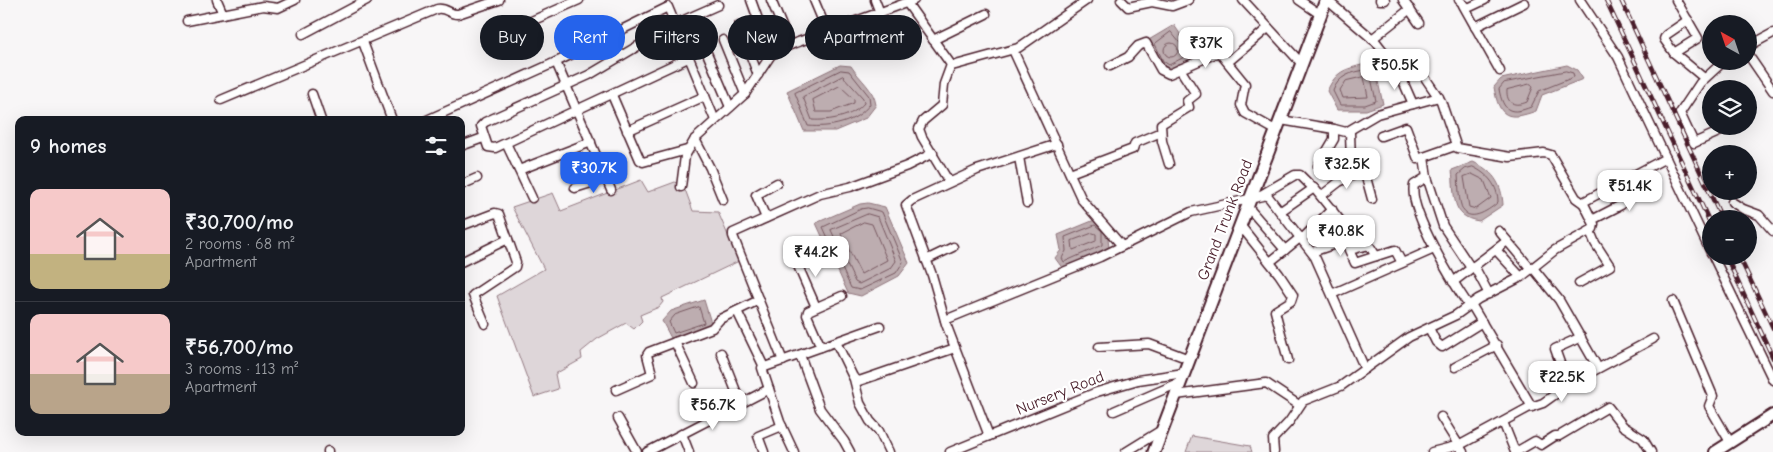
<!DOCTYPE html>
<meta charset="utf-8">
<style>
body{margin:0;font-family:"Comic Neue",sans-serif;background:#20242c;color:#f1f3f6;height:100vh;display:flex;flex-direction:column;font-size:19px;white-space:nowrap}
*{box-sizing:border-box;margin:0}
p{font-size:16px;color:#9ea1a6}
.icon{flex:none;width:28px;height:28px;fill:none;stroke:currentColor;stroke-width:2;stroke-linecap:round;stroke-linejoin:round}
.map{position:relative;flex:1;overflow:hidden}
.drawer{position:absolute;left:15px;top:116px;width:450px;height:320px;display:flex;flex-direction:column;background:#171b24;border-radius:10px;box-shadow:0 5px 20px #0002}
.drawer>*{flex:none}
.guide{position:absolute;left:480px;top:15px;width:475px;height:45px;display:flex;gap:10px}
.needle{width:32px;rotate:320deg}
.buttons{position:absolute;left:1702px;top:15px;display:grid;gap:10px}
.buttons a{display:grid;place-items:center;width:55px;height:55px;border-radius:50%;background:#171b24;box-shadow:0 5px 20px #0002;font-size:25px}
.price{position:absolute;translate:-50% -42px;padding:0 11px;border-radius:10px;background:#fff;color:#222;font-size:16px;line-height:32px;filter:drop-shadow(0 1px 2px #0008)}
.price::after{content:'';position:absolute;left:50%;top:30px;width:15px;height:11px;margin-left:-8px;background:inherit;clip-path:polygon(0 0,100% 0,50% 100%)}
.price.selected{background:#2563eb;color:#fff}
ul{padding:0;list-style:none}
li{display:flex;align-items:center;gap:15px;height:125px;padding:0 15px}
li+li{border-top:1px solid #363941}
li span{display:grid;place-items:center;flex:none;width:140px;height:100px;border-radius:10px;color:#555}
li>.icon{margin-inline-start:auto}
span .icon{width:60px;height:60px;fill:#fffc;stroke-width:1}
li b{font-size:21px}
h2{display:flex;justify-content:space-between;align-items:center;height:60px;padding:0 15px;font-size:21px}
.pill{padding:0 18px;border-radius:22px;background:#171b24;box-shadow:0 5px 20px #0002;font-size:18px;line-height:45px}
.pill.selected{background:#2563eb;color:#fff}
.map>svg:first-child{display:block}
.green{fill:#ded6d9;stroke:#947a82}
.water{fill:#bdadb0;stroke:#8f747b}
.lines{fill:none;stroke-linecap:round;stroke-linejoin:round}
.shore{stroke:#785860;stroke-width:1}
.street-casing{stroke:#4a1f2b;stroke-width:11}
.secondary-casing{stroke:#4a1f2b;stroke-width:14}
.primary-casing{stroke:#4a1f2b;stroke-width:15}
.street{stroke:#fff;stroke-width:8}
.secondary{stroke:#fff;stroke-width:10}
.primary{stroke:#fff;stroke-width:11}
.rail-casing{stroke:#4a1f2b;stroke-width:4.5}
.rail{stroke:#fff;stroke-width:2.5;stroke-dasharray:8;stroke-linecap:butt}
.labels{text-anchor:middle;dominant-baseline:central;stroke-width:4.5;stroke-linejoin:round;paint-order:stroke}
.street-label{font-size:16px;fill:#4a1f2b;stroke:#fff}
</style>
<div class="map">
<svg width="1773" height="452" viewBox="0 0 1773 452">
<rect width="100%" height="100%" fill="#f8f6f7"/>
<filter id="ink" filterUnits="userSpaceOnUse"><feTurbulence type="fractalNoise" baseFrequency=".02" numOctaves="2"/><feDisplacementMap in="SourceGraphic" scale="10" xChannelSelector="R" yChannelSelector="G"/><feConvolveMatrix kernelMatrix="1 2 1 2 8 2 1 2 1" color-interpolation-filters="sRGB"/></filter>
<g filter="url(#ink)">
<g class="green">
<polygon points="641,180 648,192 675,182 686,192 693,211 718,212 739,261 662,298 663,302 659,307 640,315 642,321 634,329 626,323 597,339 581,352 582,359 555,374 558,389 534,397 497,296 544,269 512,207 553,193 561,211"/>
<polygon points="1192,436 1250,446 1252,452 1186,452"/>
</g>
<g class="water">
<polygon points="1174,25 1189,47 1193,60 1172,70 1166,70 1159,64 1147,41"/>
<path d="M1365,64l10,4 8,36 -17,6h-29l-10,-19c10,-21 17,-21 38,-27z"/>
<path d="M840,65l11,1c9,14 23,23 25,39l-10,13 -31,13h-31l-17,-40z"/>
<path d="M1567,65l10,5 6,9 -41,16 -6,16c-28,10 -37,7 -42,-24l7,-8z"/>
<path d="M1473,162c19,8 29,21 30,43l-24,16c-29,-4 -24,-26 -27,-51z"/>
<polygon points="868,203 885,207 909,263 899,276 861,296 848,293 816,223 860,204"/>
<polygon points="1097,219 1107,229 1109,248 1063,269 1055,258 1061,250 1058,235"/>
<polygon points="704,300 712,326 672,340 662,321 671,311"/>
</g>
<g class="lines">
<g class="shore">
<polygon points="1171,32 1184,48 1186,56 1169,65 1163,61 1155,44"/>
<circle cx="1171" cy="50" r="7"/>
<path d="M841,70l8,1 20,25 1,8c-14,19 -40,24 -62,22l-13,-33z"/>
<path d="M1366,70l4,3 6,28 -11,4h-25l-7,-14c5,-15 18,-19 33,-21z"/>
<path d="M1566,71l7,2 1,4 -35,14 -8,16c-20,8 -28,5 -32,-18l5,-6z"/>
<path d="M843,76l20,22 1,5c-11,14 -35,18 -52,17l-9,-23z"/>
<polygon points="1364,77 1368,97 1343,98 1340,90 1346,81"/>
<path d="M1531,84l2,3 -6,15c-12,5 -21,2 -20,-12z"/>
<polygon points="840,86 854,99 854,103 831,112 816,112 813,100"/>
<path d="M1473,167c15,7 25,19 25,35 -7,7 -27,21 -35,8 -5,-9 -4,-25 -5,-35l7,-6z"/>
<polygon points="1472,174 1484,180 1491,198 1476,209 1469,207 1464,177"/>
<polygon points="868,208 882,212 903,262 896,273 860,290 851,288 823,227 861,209"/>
<polygon points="868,214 878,217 896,261 891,268 859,284 855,282 831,230"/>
<polygon points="864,222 872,224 887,260 861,274 841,234"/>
<polyline points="1102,231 1095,225 1065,237 1066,251 1062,258 1064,262 1102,245 1102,231"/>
<polygon points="1093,233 1096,234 1096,241 1073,250 1072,241"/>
<polygon points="699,307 704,323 674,333 669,322 675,315"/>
</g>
<g class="street-casing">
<g id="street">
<polyline points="217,0 223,14"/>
<polyline points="751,0 771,55"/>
<polyline points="771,0 790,45"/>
<polyline points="814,0 827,31"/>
<polyline points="875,0 880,13"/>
<polyline points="1121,0 1128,7 1152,2 1172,6 1188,0"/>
<polyline points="1243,0 1302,64"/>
<polyline points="1299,0 1321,15"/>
<polyline points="1327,0 1376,42 1398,70 1413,62 1415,63 1441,101 1457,148 1510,157 1544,153 1551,155 1576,198 1583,203"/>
<polyline points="1380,0 1385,0"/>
<polyline points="1403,0 1419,23"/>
<polyline points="1459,0 1468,8 1485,0"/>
<polyline points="1580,0 1618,57 1711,253"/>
<polyline points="907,3 952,66 1018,48 1087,0"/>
<polyline points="1463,5 1500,71"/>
<polyline points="1688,20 1666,35 1664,39 1674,53 1704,78"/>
<polyline points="187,21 263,6 278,8 295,0"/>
<polyline points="527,23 579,0"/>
<polyline points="739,25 758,75"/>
<polyline points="1475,27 1524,3"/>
<polyline points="303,34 367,0"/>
<polyline points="1372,39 1410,9"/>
<polyline points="723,40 745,94"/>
<polyline points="933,40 986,14"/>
<polyline points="363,42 392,120"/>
<polyline points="1749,46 1773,33"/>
<polyline points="1013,50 1082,200 1122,246"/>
<polyline points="707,53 730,107"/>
<polyline points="1674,53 1698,38 1676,0"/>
<polyline points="1749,56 1773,91"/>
<polyline points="688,58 495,148 488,147 481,126 485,122 589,75 675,24 718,5"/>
<polyline points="1724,61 1700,83 1680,113 1694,143 1732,126"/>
<polyline points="556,62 611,190"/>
<polyline points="1228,62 1268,28"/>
<polyline points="1110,66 1128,57 1138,46 1146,43 1161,70 1169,74 1219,52 1245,84 1241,105 1245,113 1277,131"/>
<polyline points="1398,70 1413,104"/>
<polyline points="312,94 321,120"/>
<polyline points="612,95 640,160 643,162 687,150"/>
<path d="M221,100l216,-91c9,-2 13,6 21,5l41,-14"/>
<polyline points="427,120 556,62 668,7 715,120"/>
<polyline points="1281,120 1334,129 1334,139 1318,166"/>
<polyline points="1334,129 1350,133 1351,162 1362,163 1372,199"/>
<polyline points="627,131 705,96"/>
<polyline points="1348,131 1377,114 1439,97"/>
<polyline points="1381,136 1406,127 1418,159 1455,146"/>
<polyline points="695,139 710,168 723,200"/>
<polyline points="506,143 532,198"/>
<polyline points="461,146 483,138"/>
<polyline points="1019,157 1027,203"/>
<path d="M1424,157l3,20 -13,8c-6,25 40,99 55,121"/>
<polyline points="1169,164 1162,141 1161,124 1189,107 1187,101 1196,94 1180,69"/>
<polyline points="519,170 591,142"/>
<polyline points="1070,173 1133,149 1135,143 1161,132"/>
<polyline points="1427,177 1443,226 1471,268"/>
<polyline points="949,182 922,137 919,129 923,121 942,105 944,84 951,65"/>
<polyline points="461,185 477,178"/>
<polyline points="681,187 685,156 695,139 745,94 771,55 790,45 914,0"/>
<polyline points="575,188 607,178"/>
<polyline points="1261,195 1295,175 1300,175 1313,188"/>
<polyline points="1321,196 1339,182 1364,170"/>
<polyline points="1732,202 1743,209 1759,215 1773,231"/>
<polyline points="1247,206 1285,250"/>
<polyline points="1281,211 1314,188 1347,229 1344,241"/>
<polyline points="766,218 756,195 777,183"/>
<polyline points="1592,220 1621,205 1624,201 1614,185"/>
<polyline points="1240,225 1279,274 1293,295 1291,301 1275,311 1288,360"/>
<polyline points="461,226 495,213 499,214 516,262 515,267 473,295 485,324"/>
<polyline points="1499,231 1531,269"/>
<polyline points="1303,238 1332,209"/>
<polyline points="1349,250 1355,263 1395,250 1402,263"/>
<polyline points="1496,250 1521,277"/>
<polyline points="1312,252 1344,241 1350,250 1369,245 1376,256"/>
<polyline points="1713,256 1773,380"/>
<polyline points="795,259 816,307"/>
<polyline points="926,260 953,247"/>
<polyline points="461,262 508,239"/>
<polyline points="1270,262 1301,237"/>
<polyline points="1474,266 1489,294"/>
<polyline points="1533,268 1559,300 1598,368"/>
<polyline points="1453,282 1507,241"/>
<polyline points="1579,283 1610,266 1595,243 1590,231"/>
<polyline points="1332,294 1434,249"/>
<polyline points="1673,301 1713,396 1709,406 1730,442"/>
<polyline points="1471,304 1532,407"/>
<polyline points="737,311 764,367"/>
<polyline points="945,320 1100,257 1191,212 1267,195 1315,257 1365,369"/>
<polyline points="1429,328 1436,342 1442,347 1482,322"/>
<polyline points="675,342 694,383"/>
<polyline points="836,342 853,377 859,381 955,348"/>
<polyline points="821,347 807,315 808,311 842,296"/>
<polyline points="1099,347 1149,344 1189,359"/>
<polyline points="721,353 741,404"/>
<polyline points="800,355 820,409 844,441 850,452"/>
<polyline points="783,361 733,236 733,233 820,194 850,187 907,166 933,153"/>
<polyline points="1455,367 1497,345"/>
<polyline points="854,379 860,403 870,421 879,431 889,452"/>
<polyline points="1568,385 1555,349 1581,337"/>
<polyline points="616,390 652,374 647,355 649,352 712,328 720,319 759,300"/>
<polyline points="1176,395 1266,383 1299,405"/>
<polyline points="1114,411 1181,382"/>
<polyline points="1441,417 1463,452"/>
<polyline points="618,418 637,452"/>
<polyline points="1503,422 1515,452"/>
<polyline points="682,434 689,452"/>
<polyline points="989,436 946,324 932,275 906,205 912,200 977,170 1057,144"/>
<polyline points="328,451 328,452"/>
<polyline points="647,452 769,389"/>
<polyline points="764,452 758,436 782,426"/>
<polyline points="794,452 780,422 762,368 880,326"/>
<polyline points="950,452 1097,392 1138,380 1184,373"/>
<polyline points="1126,452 1160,431"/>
<polyline points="1274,452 1273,439 1289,422 1303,401 1341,386 1409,337 1456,315 1478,299 1521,277 1555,250 1593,229 1594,224 1584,204 1585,201 1666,158"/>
<polyline points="1432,452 1460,445 1528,408 1543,403 1571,383 1653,339"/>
<polyline points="1516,452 1535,441 1541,445 1555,436 1559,436 1608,407 1623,426 1643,439 1651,452"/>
</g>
</g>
<g class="secondary-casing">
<polyline id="secondary" points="1715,452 1773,415"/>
</g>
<g class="primary-casing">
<polyline id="primary" points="1154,452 1326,0"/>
</g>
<use href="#street" class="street"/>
<use href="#secondary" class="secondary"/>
<use href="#primary" class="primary"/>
<g class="rail-casing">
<g id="rail">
<polyline points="1606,0 1711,225"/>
<polyline points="1621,0 1722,219"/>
<polyline points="1726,256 1773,358"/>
<polyline points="1739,256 1773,328"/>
</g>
</g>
<use href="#rail" class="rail"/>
</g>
</g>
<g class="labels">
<g class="street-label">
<text transform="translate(1225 220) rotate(-69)">Grand Trunk Road</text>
<text transform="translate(1060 393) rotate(-22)">Nursery Road</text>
</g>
</g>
</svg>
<div class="buttons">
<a><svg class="needle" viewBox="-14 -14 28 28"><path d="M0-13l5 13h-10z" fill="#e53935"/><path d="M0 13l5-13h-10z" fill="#9ea1a6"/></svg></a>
<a><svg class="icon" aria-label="layers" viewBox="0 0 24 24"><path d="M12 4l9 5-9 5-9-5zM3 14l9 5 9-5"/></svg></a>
<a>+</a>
<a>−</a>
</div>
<b class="price" style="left:1206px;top:69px">₹37K</b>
<b class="price" style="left:1395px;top:91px">₹50.5K</b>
<b class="price" style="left:1347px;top:190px">₹32.5K</b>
<b class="price selected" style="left:594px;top:194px">₹30.7K</b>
<b class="price" style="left:1630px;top:212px">₹51.4K</b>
<b class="price" style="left:1341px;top:257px">₹40.8K</b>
<b class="price" style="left:816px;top:278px">₹44.2K</b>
<b class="price" style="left:1562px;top:403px">₹22.5K</b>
<b class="price" style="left:713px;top:431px">₹56.7K</b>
<div class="guide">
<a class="pill">Buy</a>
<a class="pill selected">Rent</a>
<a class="pill">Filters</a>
<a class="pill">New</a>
<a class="pill">Apartment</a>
</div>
<section class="drawer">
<h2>9 homes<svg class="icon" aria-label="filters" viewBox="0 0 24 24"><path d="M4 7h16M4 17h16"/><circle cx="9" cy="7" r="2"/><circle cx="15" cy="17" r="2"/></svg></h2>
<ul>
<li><span style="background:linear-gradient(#f6c9c9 65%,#c2b280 0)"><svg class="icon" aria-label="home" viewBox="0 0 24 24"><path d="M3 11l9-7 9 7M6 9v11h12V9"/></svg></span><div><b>₹30,700/mo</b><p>2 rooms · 68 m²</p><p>Apartment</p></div></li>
<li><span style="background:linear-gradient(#f6c9c9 60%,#b9a48a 0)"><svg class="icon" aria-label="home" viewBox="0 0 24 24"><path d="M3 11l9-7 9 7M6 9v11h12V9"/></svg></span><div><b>₹56,700/mo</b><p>3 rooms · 113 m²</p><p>Apartment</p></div></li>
</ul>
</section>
</div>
